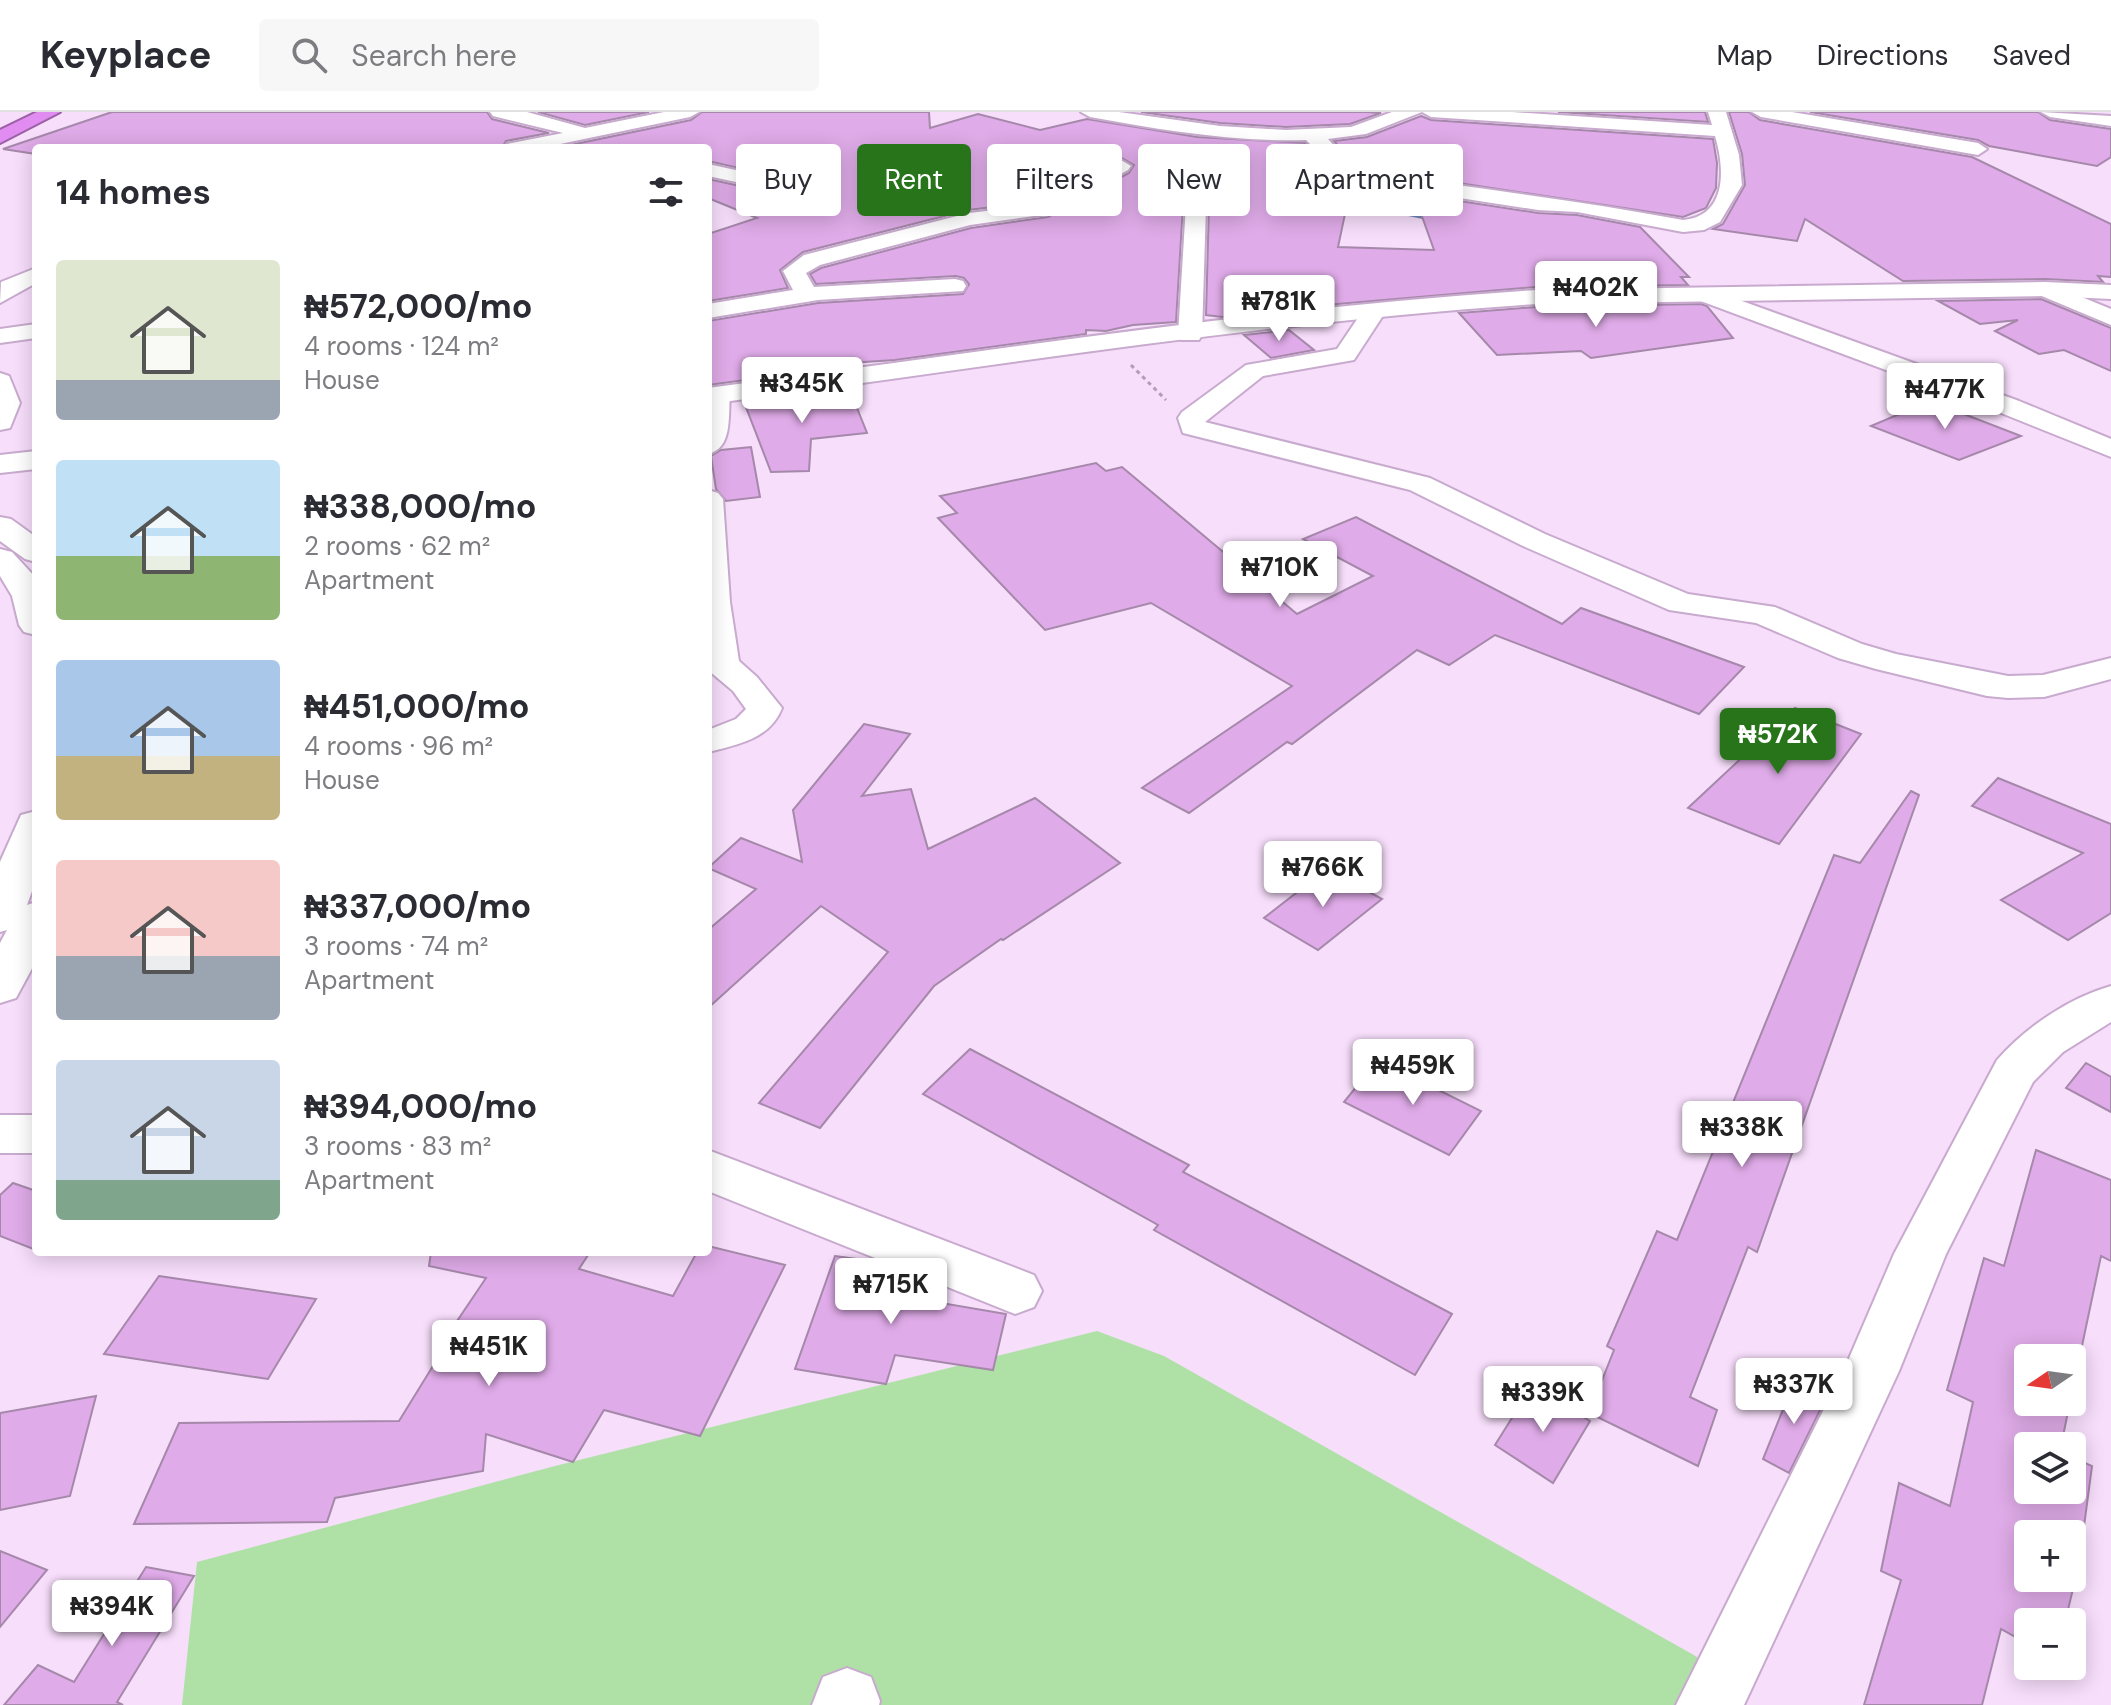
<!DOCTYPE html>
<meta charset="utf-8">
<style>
body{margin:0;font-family:"DM Sans",sans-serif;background:#f7f7f7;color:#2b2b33;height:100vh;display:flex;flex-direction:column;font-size:30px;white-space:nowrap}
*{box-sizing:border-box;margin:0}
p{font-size:26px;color:#7c7c81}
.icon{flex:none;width:44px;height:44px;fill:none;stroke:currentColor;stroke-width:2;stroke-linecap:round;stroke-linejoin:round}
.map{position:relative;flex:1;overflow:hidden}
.side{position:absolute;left:32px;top:32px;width:680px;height:1112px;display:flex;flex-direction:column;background:#fff;border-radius:8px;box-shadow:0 4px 20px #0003}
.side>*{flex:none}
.hud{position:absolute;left:736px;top:32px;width:760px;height:72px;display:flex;gap:16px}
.needle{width:52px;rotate:257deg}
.fabs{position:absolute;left:2014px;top:1232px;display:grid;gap:16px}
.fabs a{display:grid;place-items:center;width:72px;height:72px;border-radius:8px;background:#fff;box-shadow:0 4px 20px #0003;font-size:40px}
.price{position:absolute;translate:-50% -68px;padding:0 18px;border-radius:8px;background:#fff;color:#222;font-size:26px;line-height:52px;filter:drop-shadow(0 2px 4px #0008)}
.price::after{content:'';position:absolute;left:50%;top:48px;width:24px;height:18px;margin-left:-12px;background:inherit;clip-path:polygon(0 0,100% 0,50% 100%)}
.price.on{background:#27741a;color:#fff}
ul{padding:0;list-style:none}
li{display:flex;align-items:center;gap:24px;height:200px;padding:0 24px}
li span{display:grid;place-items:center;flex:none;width:224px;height:160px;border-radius:8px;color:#555}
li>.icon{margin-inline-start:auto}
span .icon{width:96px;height:96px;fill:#fffc;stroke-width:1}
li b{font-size:34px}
h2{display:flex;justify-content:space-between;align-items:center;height:96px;padding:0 24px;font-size:34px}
.pill{padding:0 28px;border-radius:8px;background:#fff;box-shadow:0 4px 20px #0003;font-size:28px;line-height:72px}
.pill.on{background:#27741a;color:#fff}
header{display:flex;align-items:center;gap:48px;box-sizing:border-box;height:112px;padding:0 40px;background:#fff;border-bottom:2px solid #e1e1e2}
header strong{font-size:38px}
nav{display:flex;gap:44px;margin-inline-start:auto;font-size:28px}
.search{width:560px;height:72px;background:#f7f7f7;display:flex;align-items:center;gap:20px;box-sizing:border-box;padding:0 28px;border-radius:8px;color:#7c7c81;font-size:30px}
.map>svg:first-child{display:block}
.green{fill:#afe1a7}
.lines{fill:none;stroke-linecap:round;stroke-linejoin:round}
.stream{fill:#6f87b8;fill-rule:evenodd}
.building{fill:#dfabe8;stroke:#a588aa;stroke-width:2;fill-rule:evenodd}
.street-casing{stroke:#c8aace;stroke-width:4}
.secondary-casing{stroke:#c8aace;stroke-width:4}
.highway-casing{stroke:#9b60a6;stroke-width:4}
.path{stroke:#b19db5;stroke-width:3;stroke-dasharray:4 4;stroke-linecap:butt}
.street{fill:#fff;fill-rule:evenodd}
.secondary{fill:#fff;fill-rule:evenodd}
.highway{fill:#e08cf0;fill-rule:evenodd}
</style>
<header>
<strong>Keyplace</strong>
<div class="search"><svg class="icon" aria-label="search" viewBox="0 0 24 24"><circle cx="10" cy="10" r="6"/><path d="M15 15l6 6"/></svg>Search here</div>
<nav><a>Map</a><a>Directions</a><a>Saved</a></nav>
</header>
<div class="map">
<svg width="2111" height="1593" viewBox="0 0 2111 1593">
<rect width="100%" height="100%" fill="#f7defb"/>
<polygon class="green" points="1097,1219 1164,1244 1715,1555 1684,1593 182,1593 197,1450 555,1354"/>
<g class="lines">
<polygon class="stream" points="1334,85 1437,106 1440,108 1437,110 1332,88"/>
</g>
<g class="building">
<polygon points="112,0 487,0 492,7 549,21 506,29 502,36 36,36 36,42 3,37"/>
<polygon points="538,0 649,0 585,13"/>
<polygon points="702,0 929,0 930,16 978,2 1040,18 1087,7 1197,25 1305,31 1336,62 1370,75 1349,83 1338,135 1434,138 1414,82 1538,101 1577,103 1640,115 1689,165 1681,165 1688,173 1536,175 1326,193 1260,196 1266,200 1222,205 1206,203 1209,93 1194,84 1183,93 1176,210 1133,213 1106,219 1086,218 1086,222 895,248 834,252 836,256 708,273 708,209 818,191 963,182 969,172 964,166 956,164 816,172 810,162 821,156 971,116 1048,105 1129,61 1134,53 1120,45 1035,90 968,98 803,140 780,158 788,176 708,189 708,122 757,106 708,86 708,67 777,82 791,74 787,67 708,49 708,36 556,36 691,8"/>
<polygon points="1141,0 1367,0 1381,1 1350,12 1286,15 1220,11"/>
<polygon points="1558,0 1705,0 1708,10"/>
<polygon points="1729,0 1749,0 1760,8 1972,45 2111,112 2111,165 2098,164 2103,170 2045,167 1903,169 1805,107 1797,129 1713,117 1723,112 1745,73 1742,42"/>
<polygon points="1810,0 2038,0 2050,8 2111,17 2111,45 2097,54 1989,34 1978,28"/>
<polygon points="1421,4 1431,8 1713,27 1717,51 1716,76 1706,96 1683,105 1367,57 1352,49 1334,29 1367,25"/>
<polygon points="2041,187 2111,216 2111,259 2064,238 2039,242 1995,219 2018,208 1980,212 1938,189"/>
<polygon points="1701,192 1707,194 1733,226 1591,246 1581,239 1497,243 1459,201 1536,195"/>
<polygon points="1289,218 1314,238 1271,246 1244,223"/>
<polygon points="849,276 867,321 811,327 809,359 771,360 744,290"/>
<polygon points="1930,289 2021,324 1959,348 1871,314"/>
<polygon points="751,335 760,385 726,389 716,377 711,344 721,338"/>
<polygon points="1096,351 1106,359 1122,355 1297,502 1373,464 1303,427 1356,405 1562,512 1581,496 1744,555 1699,602 1495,523 1449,553 1417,538 1292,632 1287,630 1189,701 1142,676 1292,574 1151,491 1045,518 938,406 957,401 940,384"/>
<polygon points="1795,596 1861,622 1779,732 1688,696"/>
<polygon points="864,612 910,622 862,684 911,677 928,737 1035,686 1120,751 1003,828 1001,827 934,874 820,1016 759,991 888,840 821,794 708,896 708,818 756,777 708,756 741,726 802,750 793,698"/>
<polygon points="1998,666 2111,712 2111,801 2068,828 2001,788 2083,741 1972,694"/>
<polygon points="1911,679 1919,683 1757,1140 1748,1135 1690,1285 1717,1298 1698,1354 1589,1301 1614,1238 1607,1234 1657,1119 1677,1128 1834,743 1860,751"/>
<polygon points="1327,757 1382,787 1318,838 1264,806"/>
<polygon points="970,937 1189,1053 1183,1060 1452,1202 1415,1263 1154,1118 1158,1113 923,982"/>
<polygon points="1378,948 1481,999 1449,1043 1344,990"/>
<polygon points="2086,951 2111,965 2111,1000 2066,976"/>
<path d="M2036,1038l75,30v81l-10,-5 -29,137v-35h-44v44h42l-9,44h-33v44h44v-33l20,9 -13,98 -14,58h-37v22l-27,-15 -19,76h-118l37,-125 -20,-9 18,-88 51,23 23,-104 -26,-12 37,-132 20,8zM2028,1422h44v44h-44z"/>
<polygon points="13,1071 36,1079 36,1138 0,1124 0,1083"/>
<polygon points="708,1134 785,1153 700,1324 604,1298 573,1350 486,1322 483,1359 335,1386 327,1410 134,1412 179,1311 399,1309 449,1228 445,1227 486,1166 429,1154 431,1140 590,1140 579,1157 673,1184 697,1140 708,1140"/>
<polygon points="835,1144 878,1150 918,1166 912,1186 1006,1202 993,1258 895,1243 886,1272 795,1257"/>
<polygon points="159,1164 316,1187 268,1267 104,1242"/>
<polygon points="1795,1268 1827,1284 1789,1361 1763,1347"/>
<polygon points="1532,1274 1590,1309 1553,1371 1495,1333"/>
<polygon points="96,1284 70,1384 0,1398 0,1301"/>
<polygon points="0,1439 47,1458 0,1515"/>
<polygon points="146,1455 194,1464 117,1590 123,1593 4,1593 38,1553 74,1570"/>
</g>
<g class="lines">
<g class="street-casing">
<g id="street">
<polygon points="490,0 527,0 585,16 664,0 699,0 690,5 541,36 505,36 507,32 563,21 493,4"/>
<path d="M1081,0h38l101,14 66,4 65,-3 41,-15h120l200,13 -4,-13h18l13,43 3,30 -22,37 -16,8 -21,2 -106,-20 -39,-2 -176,-27 -25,-12 -31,-31c-73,2 -144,-10 -216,-23zM1422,0l9,5 284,19c10,33 12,80 -32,84 -105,-20 -211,-32 -317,-48l-16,-9 -22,-24 38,-5z"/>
<polygon points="1752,0 1792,0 1978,31 1987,37 1978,43 1761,5"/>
<polygon points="2041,0 2111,4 2111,14 2050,5"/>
<polygon points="1121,48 1131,54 1128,58 1048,102 970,113 820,153 806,161 814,175 955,167 963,169 966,174 963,179 818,188 708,206 708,192 793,178 783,159 804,143 969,101 1036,93"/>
<polygon points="708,52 785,69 788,73 778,79 708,64"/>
<polygon points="1196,87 1206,93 1202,223 1199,228 1181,228 1178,223 1186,93"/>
<polygon points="36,156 36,171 0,191 1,170"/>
<polygon points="2045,170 2111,197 2111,213 2037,182 2034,177 2037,172"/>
<polygon points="1706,176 2019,289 2111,327 2111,345 2001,301 1698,188 1694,183 1698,178"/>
<polygon points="1374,192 1382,194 1386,199 1354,248 1263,264 1205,310 1430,366 1545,422 1688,482 1775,495 1862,532 1896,542 2008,564 2043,563 2111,546 2111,567 2044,585 2008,586 1987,584 1876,557 1838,546 1756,511 1669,498 1523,434 1410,378 1183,321 1178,306 1182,300 1246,253 1337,237 1366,194"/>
<polygon points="36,212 36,226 0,231 0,217"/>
<polygon points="0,261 9,264 20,291 10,316 0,318"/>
<path d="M717,275l9,2 4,6c-2,21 3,53 -22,59v-65z"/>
<path d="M708,378l10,3 5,6 7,103 9,59 18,16 25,31c-12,31 -45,37 -74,44v-22l28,-11 10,-10 -13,-18 -25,-21z"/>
<path d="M2111,874v36l-48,30 -30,30 -87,172 -47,117 -155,334h-68l171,-342 47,-109 103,-194c29,-33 72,-62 114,-74z"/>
<rect x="0" y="1003" width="36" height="38"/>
<polygon points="708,1038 1034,1163 1042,1179 1034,1195 1015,1202 708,1079"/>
<polygon points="847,1556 871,1565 880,1589 879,1593 812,1593 823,1565"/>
</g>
</g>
<g class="secondary-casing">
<g id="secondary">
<path d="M2045,170l66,3v14l-66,-3 -509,8c-276,18 -554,64 -828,100v-16c275,-36 551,-80 828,-98z"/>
<polygon points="36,339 36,357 0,361 0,343"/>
<polygon points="0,405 11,407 36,425 36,450 25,447 0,429"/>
<polygon points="0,437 12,440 36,466 36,523 24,520 19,513 12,484 0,464"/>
<polygon points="36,699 36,768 27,793 36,790 36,849 16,886 0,891 0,831 7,818 0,820 0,750 21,703"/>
</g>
</g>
<g class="highway-casing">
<polygon id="highway" points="37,0 60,0 0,31 0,18"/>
</g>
<polyline class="path" points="1131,253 1166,288"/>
<use href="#street" class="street"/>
<use href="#secondary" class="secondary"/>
<use href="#highway" class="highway"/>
</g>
</svg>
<div class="fabs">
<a><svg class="needle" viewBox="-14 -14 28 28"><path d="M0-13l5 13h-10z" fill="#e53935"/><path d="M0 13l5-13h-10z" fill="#7c7c81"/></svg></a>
<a><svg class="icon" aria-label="layers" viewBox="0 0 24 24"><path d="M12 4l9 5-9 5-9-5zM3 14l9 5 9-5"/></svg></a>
<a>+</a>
<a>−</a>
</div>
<b class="price" style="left:1596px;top:217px">₦402K</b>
<b class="price" style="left:1279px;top:231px">₦781K</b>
<b class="price" style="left:802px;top:313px">₦345K</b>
<b class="price" style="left:1945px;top:319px">₦477K</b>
<b class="price" style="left:1280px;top:497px">₦710K</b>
<b class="price on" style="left:1778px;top:664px">₦572K</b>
<b class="price" style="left:1323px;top:797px">₦766K</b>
<b class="price" style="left:1413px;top:995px">₦459K</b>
<b class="price" style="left:1742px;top:1057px">₦338K</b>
<b class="price" style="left:891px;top:1214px">₦715K</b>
<b class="price" style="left:489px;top:1276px">₦451K</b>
<b class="price" style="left:1794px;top:1314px">₦337K</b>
<b class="price" style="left:1543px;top:1322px">₦339K</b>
<b class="price" style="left:112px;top:1536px">₦394K</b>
<div class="hud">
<a class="pill">Buy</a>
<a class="pill on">Rent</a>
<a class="pill">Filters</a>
<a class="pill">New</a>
<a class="pill">Apartment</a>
</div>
<section class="side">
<h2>14 homes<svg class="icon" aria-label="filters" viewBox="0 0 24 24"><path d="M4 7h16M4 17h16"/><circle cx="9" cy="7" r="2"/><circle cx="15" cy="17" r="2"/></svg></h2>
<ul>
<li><span style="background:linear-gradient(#dfe7d0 75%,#9aa5b1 0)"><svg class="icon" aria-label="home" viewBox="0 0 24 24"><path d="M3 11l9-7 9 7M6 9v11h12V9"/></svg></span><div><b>₦572,000/mo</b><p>4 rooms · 124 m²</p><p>House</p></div></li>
<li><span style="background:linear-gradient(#bfe0f5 60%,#8fb573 0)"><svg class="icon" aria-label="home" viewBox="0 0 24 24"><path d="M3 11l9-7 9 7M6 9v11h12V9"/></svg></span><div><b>₦338,000/mo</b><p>2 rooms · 62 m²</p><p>Apartment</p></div></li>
<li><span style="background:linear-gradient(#a9c7e8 60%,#c2b280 0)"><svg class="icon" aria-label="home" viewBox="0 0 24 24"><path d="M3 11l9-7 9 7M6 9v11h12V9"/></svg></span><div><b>₦451,000/mo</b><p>4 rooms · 96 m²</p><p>House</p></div></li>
<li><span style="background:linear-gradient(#f6c9c9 60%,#9aa5b1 0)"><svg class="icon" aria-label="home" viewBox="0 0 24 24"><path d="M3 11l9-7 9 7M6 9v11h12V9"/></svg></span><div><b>₦337,000/mo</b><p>3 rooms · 74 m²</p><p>Apartment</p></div></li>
<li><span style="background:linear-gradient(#c9d6e8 75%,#7fa58c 0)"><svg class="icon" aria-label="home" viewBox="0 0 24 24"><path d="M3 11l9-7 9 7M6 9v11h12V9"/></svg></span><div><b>₦394,000/mo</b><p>3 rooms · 83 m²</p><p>Apartment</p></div></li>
</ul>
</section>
</div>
